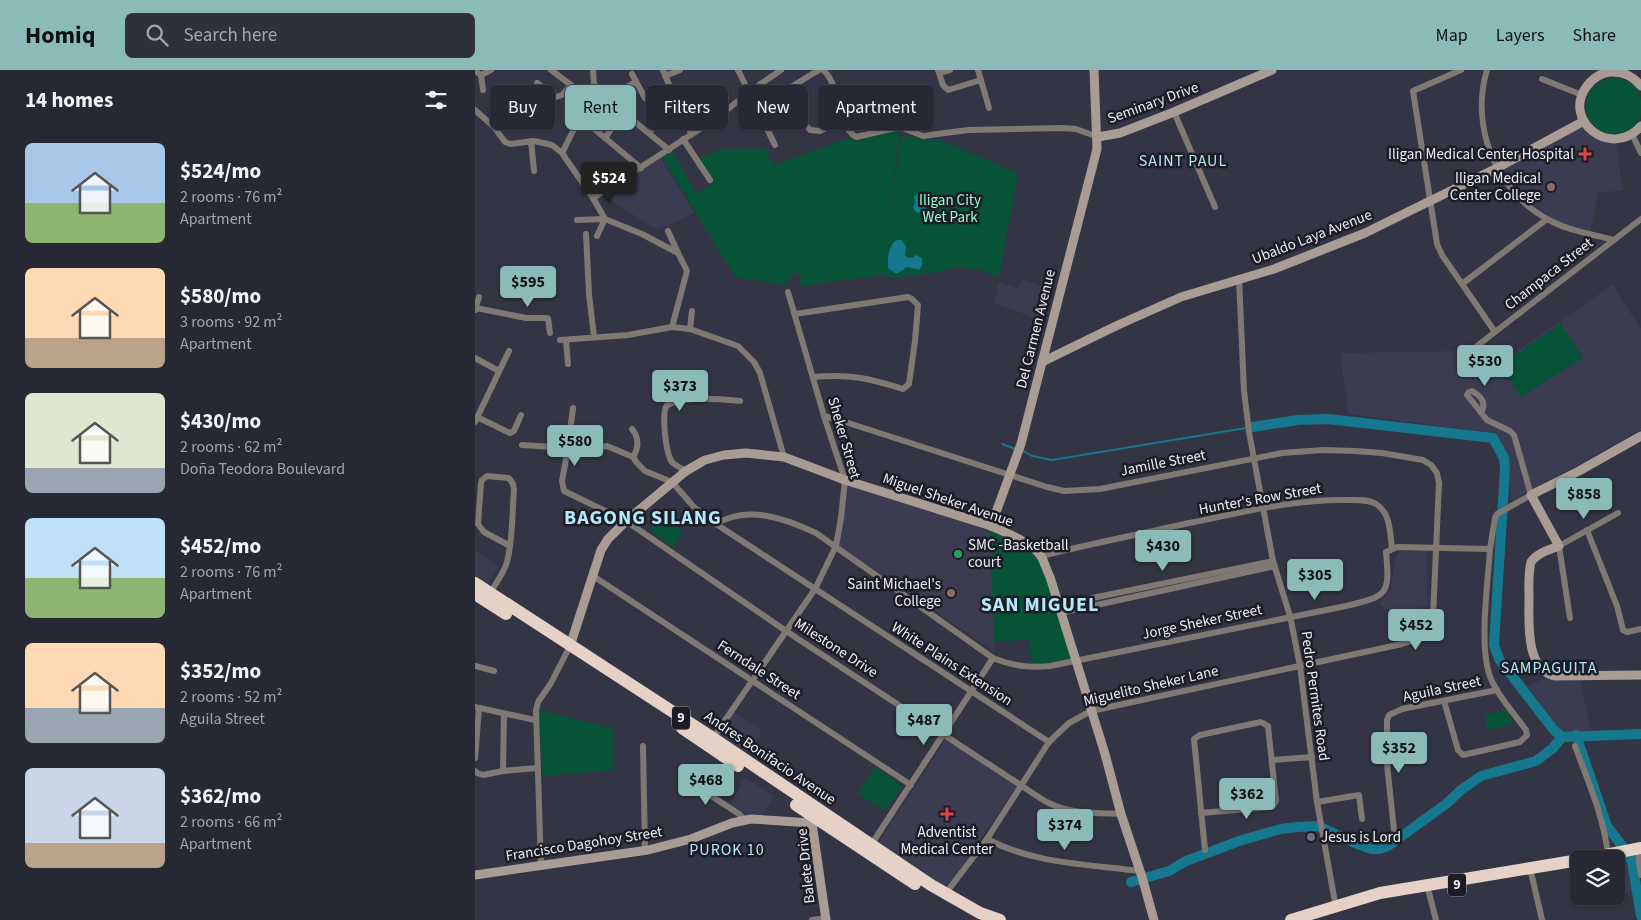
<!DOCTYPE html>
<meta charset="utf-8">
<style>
body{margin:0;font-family:"Source Sans 3",sans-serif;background:#2e303b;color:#f1f3f6;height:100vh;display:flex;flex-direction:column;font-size:19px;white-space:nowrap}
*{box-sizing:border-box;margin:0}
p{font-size:16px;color:#a4a6ac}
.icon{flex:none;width:28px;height:28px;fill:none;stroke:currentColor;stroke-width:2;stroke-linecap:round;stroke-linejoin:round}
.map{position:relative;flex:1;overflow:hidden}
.sheet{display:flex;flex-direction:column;background:#262833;width:475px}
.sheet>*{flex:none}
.guide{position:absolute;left:15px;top:15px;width:475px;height:45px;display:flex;gap:10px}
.controls{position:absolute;left:1095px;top:780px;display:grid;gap:10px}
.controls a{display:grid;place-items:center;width:55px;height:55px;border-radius:8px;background:#262833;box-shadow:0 1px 4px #0004,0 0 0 1px #42444e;font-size:25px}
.price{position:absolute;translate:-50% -42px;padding:0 11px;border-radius:5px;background:#8bbbb9;color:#111;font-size:16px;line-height:32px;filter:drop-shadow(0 1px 2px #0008)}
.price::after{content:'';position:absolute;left:50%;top:30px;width:15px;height:11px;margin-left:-8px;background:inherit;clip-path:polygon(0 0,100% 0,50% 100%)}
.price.current{background:#222;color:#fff}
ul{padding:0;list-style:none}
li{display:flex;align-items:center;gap:15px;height:125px;padding:0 25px}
li span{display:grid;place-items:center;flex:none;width:140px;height:100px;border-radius:8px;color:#555}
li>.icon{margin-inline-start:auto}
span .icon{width:60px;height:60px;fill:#fffc;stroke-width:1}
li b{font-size:21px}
h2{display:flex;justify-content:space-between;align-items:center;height:60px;padding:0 25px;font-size:21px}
.chip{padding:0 18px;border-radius:8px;background:#262833;box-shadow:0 1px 4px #0004,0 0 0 1px #42444e;font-size:18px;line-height:45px}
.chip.current{background:#8bbbb9;color:#111}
header{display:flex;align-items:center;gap:30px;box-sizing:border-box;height:70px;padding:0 25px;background:#8bbbb9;color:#111}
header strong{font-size:24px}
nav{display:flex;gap:28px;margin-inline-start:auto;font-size:18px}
.search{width:350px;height:45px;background:#2e303b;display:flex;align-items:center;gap:12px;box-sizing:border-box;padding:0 18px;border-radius:8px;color:#a4a6ac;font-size:19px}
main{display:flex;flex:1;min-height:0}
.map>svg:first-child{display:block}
.built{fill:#3b3c52}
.green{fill:#065337}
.water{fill:#15788e}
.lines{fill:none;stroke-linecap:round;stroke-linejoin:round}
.stream{stroke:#15788e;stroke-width:2}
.river{stroke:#15788e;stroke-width:10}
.street{stroke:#807873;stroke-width:6}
.secondary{stroke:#a99c95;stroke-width:9}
.highway{stroke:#e5d1c6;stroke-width:12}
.health-dot{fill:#e0444e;stroke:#1c1d24;stroke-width:2}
.education-dot{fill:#8d6e63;stroke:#1c1d24;stroke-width:2}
.leisure-dot{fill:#2e9e5b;stroke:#1c1d24;stroke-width:2}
.worship-dot{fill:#6b7280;stroke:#1c1d24;stroke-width:2}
.labels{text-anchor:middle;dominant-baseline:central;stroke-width:5;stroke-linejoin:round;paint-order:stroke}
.shield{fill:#1c1d24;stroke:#aeafb8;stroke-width:1}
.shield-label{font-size:14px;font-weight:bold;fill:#ecedf7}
.street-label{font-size:15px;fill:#ecedf7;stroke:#1c1d24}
.poi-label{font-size:15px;fill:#ecedf7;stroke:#1c1d24;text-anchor:end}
.park-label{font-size:15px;fill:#9afbcc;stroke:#1c1d24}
.neighbourhood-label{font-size:16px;letter-spacing:1px;fill:#b4e8fc;stroke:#1c1d24}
.district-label{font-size:20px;font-weight:bold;letter-spacing:1px;fill:#b4e8fc;stroke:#1c1d24}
</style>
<header>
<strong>Homiq</strong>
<div class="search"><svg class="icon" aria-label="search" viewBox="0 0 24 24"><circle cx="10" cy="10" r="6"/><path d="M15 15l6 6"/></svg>Search here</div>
<nav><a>Map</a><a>Layers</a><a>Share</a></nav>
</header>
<main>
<section class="sheet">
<h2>14 homes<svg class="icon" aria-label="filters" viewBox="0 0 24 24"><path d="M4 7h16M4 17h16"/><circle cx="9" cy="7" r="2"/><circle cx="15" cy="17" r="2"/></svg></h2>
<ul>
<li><span style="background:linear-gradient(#a9c7e8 60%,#8fb573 0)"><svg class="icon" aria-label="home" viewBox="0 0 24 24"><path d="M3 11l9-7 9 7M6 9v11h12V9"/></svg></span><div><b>$524/mo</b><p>2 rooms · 76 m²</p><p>Apartment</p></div></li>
<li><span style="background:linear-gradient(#ffd9b3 70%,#b9a48a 0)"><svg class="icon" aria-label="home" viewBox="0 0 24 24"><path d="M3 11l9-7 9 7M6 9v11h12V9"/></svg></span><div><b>$580/mo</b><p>3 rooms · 92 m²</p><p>Apartment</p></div></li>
<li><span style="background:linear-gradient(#dfe7d0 75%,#9aa5b1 0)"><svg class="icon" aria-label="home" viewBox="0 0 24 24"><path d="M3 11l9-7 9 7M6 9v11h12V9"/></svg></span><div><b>$430/mo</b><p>2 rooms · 62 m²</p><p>Doña Teodora Boulevard</p></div></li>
<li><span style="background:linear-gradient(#bfe0f5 60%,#8fb573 0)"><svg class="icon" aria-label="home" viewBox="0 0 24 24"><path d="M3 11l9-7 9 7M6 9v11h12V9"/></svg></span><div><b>$452/mo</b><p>2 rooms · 76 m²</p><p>Apartment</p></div></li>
<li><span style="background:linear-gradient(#ffd9b3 65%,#9aa5b1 0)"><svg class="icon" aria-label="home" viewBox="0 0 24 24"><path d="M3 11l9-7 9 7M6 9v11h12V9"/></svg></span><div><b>$352/mo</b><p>2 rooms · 52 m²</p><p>Aguila Street</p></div></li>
<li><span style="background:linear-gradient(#c9d6e8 75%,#b9a48a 0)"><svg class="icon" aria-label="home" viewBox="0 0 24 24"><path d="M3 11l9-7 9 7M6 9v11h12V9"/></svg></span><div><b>$362/mo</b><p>2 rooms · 66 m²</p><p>Apartment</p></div></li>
</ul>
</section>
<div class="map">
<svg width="1166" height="850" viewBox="0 0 1166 850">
<rect width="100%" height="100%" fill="#333544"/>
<g class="built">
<polygon points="1107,57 1120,69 1141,74 1148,121 1123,122 1116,160 1093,156 1075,147 1051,128 1036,110 1029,100"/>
<polygon points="185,87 219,143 183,160 125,124"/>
<polygon points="547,209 578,219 569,251 519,233 524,212 542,218"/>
<polygon points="1137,215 1166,259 1166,360 1036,431 1033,385 1021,363 873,344 865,283 990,281 1007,306"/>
<polygon points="373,415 515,461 520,582 363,475"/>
<polygon points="0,480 24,496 12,515 0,507"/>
<polygon points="952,480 952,535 928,548 904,534 916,520 920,488 924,482"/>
<polygon points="1071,608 1105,609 1116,661 1089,662 1080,655 1052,616"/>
<polygon points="259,641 287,661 270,685 242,666"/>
<polygon points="472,668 542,716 472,818 403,773"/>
<polygon points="270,707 299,726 287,746 271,747 254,736"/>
<polygon points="1153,795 1158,821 1141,824 1141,796"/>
</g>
<g class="green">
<circle cx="1139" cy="36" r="28"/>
<polygon points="425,59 412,165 426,66 465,70 543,103 524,207 508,201 484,197 446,205 414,208 407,203 407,205 325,216 326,204 318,204 310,215 260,207 186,86 196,80 221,123 240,112 224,88 247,79 290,79 299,95 374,68 382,71"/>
<polygon points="1086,253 1108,288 1046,327 1025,296"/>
<polygon points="186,446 208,462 198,477 175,460"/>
<path d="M515,461c23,7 40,16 53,37l29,91 -40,6 -3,-26 -35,3z"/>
<polygon points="64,640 138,659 138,700 67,706"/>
<polygon points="1034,640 1037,655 1012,660 1009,645"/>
<polygon points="400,697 427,716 410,741 383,723"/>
</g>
<g class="water">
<polygon points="444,122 451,122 455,131 450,140 443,143 440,141 438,137 440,133 439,127"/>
<path d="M422,170h4l5,6 -1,9 1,2 6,1 4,-3 6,3v8l-3,4 -12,-3 -9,6h-3l-7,-5c-1,-9 1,-24 9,-28z"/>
</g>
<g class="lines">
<g class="stream">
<polyline points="527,374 541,379"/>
<polyline points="548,381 557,386 577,390 771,358"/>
</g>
<g class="river">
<polyline points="777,357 823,350 853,349 1018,368 1029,388 1030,399 1019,575 1024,589 1078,659 1087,667 1166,664"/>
<polyline points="1101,665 1132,756 1147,776 1157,792 1166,846"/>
<polyline points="656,812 694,801 711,791 767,770 806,759 822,757 843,756 882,774 897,779 904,779 913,776 971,734 986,720 1006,706 1061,691 1078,678 1087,667"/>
</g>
<g class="street">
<polyline points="76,0 112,27 119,14 118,0"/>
<polyline points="188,0 204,39 216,63"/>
<polyline points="263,0 300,75"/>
<path d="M348,0c18,15 13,55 33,67l44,-10 23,9 45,-6 94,-2 14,1 22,8"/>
<polyline points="463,0 468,15 473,20 506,10"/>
<polyline points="503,0 514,38"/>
<polyline points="986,0 938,21 962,174 967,185 1020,262"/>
<path d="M1012,0c-17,57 9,122 62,150 20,11 43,14 65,20"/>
<polyline points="0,1 6,5 8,20"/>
<polyline points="464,3 475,0"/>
<polyline points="157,4 170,28 174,31 184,28 196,22"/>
<polyline points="6,5 16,0"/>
<polyline points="190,6 205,0"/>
<polyline points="1067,9 1107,25"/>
<polyline points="62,13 81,27 87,25 96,15"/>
<polyline points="119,14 148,42 194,80"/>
<polyline points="285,14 293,29"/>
<polyline points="315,18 331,55 335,60 345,61 369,49"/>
<polyline points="133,27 161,12"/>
<polyline points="281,35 306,23 344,0"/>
<polyline points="0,40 19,57 30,72 35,74 59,71 77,75 87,83 118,128 130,149 167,164 203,183 212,201 197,257"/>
<polyline points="699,42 740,137"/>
<polyline points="105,47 166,98"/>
<polyline points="19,57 29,44 42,37"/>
<polyline points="174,62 189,48"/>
<polyline points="1157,64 1166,83"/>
<polyline points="130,68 148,42"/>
<polyline points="208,69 235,110"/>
<polyline points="56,71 59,101"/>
<polyline points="87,83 105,47 112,27"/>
<polyline points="118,128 242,48 274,22 306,0"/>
<polyline points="102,150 130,149 122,166"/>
<polyline points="193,161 203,183"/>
<polyline points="111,164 114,224 119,267"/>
<polyline points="764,208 769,321 774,362 798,491 815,546 825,596 842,732 861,838"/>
<polyline points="987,214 1072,149"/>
<polyline points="1,238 51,248 73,248 75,263"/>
<polyline points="0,240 4,227"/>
<path d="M320,244l113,-17 4,2 6,6 -3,36 -6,43 -6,5c-35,-11 -52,-15 -90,-12"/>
<polyline points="215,259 217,241"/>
<polyline points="85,270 153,265 197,257 215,259 263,276 279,292 285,303 309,387"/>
<polyline points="91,270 93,294"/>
<polyline points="998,279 1166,149"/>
<polyline points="0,288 24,301"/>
<polyline points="98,338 93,378 110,379 132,376 158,387"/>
<path d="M349,346l15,4 208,67 17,4 36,-2 182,-36 41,-3 32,1 27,2 41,7 8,5 6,8 2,10 -6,134c-5,16 -15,22 -31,27l-311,67 -22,12 -20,19 -62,97 -41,54"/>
<polyline points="2,347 35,363 39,361 46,345"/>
<polyline points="0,352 34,281"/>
<path d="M157,359c7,8 7,19 1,28l4,6 8,8 27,11 22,25 22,17 333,218"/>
<path d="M47,375l46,3 -6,33 2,10 62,30 160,110 245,161c6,4 13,9 20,12 21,10 48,9 70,10"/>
<path d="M211,401c-5,-3 -10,-5 -14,-9 -6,-8 -11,-48 -5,-57 20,-9 52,-6 73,-4"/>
<path d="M241,454c32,-19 68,-6 100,9l177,125c20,8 36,10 57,8l296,-60c42,-10 44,-11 40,-54l11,-5 93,2 5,-31 2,-4 34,-19 -17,-60 -4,-4 -23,-11 -20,-25 2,-3 3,-1c9,5 15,12 9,22"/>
<polyline points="1112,460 1142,536 1148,560 1152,562 1166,559"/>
<path d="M566,486c49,-12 99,-22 148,-33 52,-10 104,-24 157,-23 10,0 22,-1 30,4 15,9 14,30 16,45"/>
<polyline points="118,506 436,715"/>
<path d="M15,523c6,-10 14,-20 17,-31 6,-22 5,-50 7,-72l-1,-6 -4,-6 -22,-2 -5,4 -1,3 -3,41 6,8 26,14"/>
<polyline points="583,535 798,491"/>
<polyline points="585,543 800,496"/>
<polyline points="1095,548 1084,476 1143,443"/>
<polyline points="0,596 19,601"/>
<path d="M969,631l14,49 5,5 57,-13 7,-7 -1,-5c-11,-16 -27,-32 -35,-51 -13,-31 -3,-95 -1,-130"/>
<polyline points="0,637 60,650"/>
<polyline points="238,668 340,519 361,476 366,448 370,410 349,346 313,222"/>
<polyline points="168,676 170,781"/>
<path d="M1100,676c13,36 29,71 33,109"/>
<polyline points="0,688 4,638"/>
<polyline points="797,690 837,687"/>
<polyline points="0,701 2,703 8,705 28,701 62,698"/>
<polyline points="28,701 29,644"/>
<polyline points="206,706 264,744 270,750"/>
<polyline points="842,732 884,725 887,749"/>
<polyline points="726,743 797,737 801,731 793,656 786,652 725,665 719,669 730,780"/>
<polyline points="919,760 912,694 912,650 914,645 927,639 1022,620"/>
<path d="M512,769c47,25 100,25 153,32"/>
<polyline points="396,775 518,588"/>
<polyline points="1162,778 1166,805"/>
<polyline points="66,797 61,640 63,632 76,613 95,576"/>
<polyline points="1056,802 1067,850"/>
<polyline points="952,815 961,850"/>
<polyline points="337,850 351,848"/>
</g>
<g class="secondary">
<path d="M1166,16c-7,-9 -18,-15 -31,-14 -9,1 -17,6 -23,14 -26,34 24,74 54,40"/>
<polyline points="623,67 645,63 699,42 797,0"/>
<polyline points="567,292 643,255 706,227 799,199 890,163 1022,98 1109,51"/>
<path d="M1166,366l-62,35 -48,24 28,51c-10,4 -22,7 -28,16 -3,11 -2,24 -2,36 0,23 -4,72 26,78l86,-1"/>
<polyline points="516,456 546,374 622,79 619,0"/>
<path d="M95,576l31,-96 7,-11 18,-18 60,-50 19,-11 19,-5 22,-2 38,4 61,23 146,46c15,7 43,17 51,32 3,6 5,13 8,19l55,177 16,60 21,63 12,43"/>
<polyline points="340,750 337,753 351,850"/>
<polyline points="0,805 173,780 216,769 257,753 276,749 337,753"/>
</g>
<g class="highway">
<polyline points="0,513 238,668 456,815 505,843 525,850"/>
<polyline points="0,524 31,544"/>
<polyline points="207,658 263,696"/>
<polyline points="321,735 440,814"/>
<polyline points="1110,789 1166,778"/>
<polyline points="816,850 905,823 1104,790"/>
</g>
</g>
<g class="health-dot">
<path d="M1107.5 76.5h5v5h5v5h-5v5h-5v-5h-5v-5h5z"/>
<path d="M469.5 736.5h5v5h5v5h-5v5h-5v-5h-5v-5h5z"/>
</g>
<g class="education-dot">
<circle cx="1076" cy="117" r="5"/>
<circle cx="476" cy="523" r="5"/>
</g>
<circle class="leisure-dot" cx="483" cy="484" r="5"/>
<circle class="worship-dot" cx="836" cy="767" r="5"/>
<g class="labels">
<g class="shield">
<rect x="197" y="636.5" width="18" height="23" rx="4"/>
<rect x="973" y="803.5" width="18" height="23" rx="4"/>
</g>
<g class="shield-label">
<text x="206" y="648">9</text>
<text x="982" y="815">9</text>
</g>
<g class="street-label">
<text transform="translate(678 33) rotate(-20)">Seminary Drive</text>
<text transform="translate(837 167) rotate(-21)">Ubaldo Laya Avenue</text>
<text transform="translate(1074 204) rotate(-38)">Champaca Street</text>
<text transform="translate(561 259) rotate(-76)">Del Carmen Avenue</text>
<text transform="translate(369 368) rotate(74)">Sheker Street</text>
<text transform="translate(688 393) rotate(-11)">Jamille Street</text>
<text transform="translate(785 429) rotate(-10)">Hunter's Row Street</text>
<text transform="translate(473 430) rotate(19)">Miguel Sheker Avenue</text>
<text transform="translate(727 552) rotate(-12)">Jorge Sheker Street</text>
<text transform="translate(361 578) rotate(33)">Milestone Drive</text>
<text transform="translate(477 594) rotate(33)">White Plains Extension</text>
<text transform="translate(284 600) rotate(33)">Ferndale Street</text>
<text transform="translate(676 616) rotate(-13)">Miguelito Sheker Lane</text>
<text transform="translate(967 619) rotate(-12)">Aguila Street</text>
<text transform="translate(840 626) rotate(82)">Pedro Permites Road</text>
<text transform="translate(295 688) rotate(34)">Andres Bonifacio Avenue</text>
<text transform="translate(109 774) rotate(-9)">Francisco Dagohoy Street</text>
<text transform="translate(331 796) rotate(-96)">Balete Drive</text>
</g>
<g class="poi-label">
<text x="1099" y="84">Iligan Medical Center Hospital</text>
<text x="1066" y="108">Iligan Medical<tspan x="1066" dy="17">Center College</tspan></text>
<text x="493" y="475" text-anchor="start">SMC -Basketball<tspan x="493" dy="17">court</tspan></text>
<text x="466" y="514">Saint Michael's<tspan x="466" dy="17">College</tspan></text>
<text x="472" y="762" text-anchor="middle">Adventist<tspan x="472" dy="17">Medical Center</tspan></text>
<text x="846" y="767" text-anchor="start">Jesus is Lord</text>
</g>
<g class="park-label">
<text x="475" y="130">Iligan City<tspan x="475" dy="17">Wet Park</tspan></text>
</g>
<g class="neighbourhood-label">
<text x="708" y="91">SAINT PAUL</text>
<text x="1074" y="598">SAMPAGUITA</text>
<text x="252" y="780">PUROK 10</text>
</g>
<g class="district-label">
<text x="168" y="448">BAGONG SILANG</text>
<text x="565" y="535">SAN MIGUEL</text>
</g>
</g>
</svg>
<div class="controls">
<a><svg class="icon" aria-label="layers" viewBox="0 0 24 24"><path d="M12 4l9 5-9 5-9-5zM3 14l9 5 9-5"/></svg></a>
</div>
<b class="price current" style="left:134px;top:134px">$524</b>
<b class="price" style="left:53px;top:238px">$595</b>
<b class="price" style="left:1010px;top:317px">$530</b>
<b class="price" style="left:205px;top:342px">$373</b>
<b class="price" style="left:100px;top:397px">$580</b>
<b class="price" style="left:1109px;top:450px">$858</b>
<b class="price" style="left:688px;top:502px">$430</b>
<b class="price" style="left:840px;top:531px">$305</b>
<b class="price" style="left:941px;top:581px">$452</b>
<b class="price" style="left:449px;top:676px">$487</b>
<b class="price" style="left:924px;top:704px">$352</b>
<b class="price" style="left:231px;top:736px">$468</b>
<b class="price" style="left:772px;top:750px">$362</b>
<b class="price" style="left:590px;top:781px">$374</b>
<div class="guide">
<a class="chip">Buy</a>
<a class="chip current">Rent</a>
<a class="chip">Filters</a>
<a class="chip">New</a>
<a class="chip">Apartment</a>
</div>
</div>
</main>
